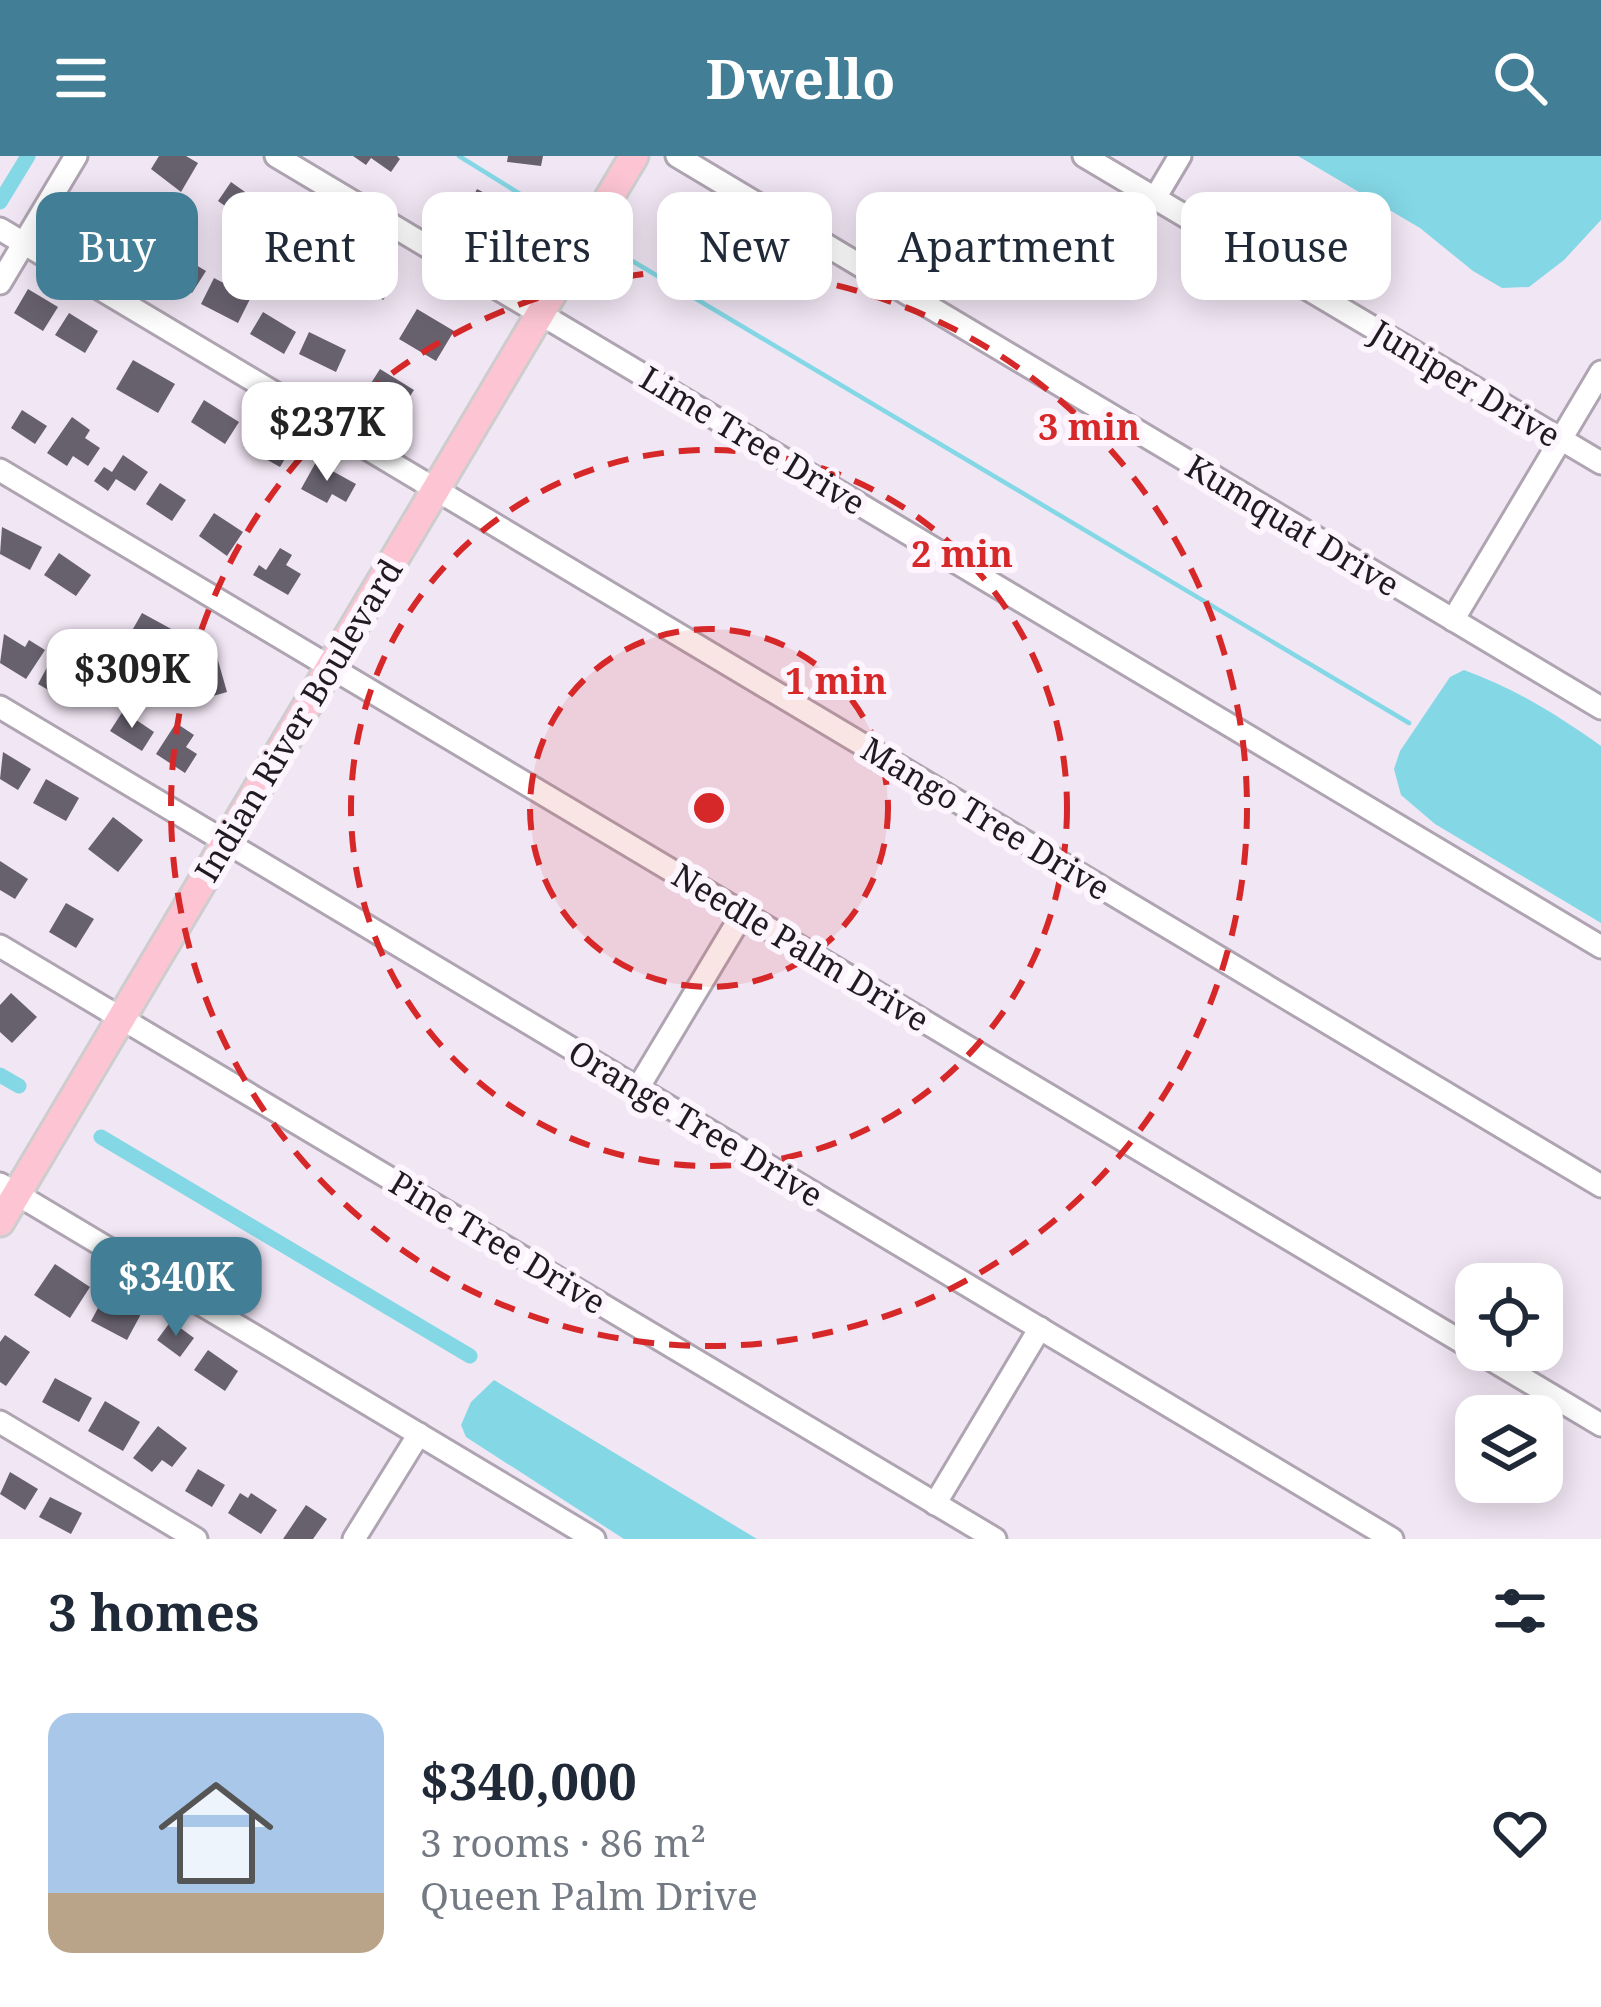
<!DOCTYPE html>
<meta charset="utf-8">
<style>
body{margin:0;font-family:"Noto Serif",serif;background:#f2f2f3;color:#1f2937;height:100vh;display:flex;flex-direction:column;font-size:45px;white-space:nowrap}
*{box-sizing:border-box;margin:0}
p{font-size:39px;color:#747a83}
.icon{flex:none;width:66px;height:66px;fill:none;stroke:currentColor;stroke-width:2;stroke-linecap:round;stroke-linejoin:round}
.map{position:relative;height:1383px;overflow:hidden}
.drawer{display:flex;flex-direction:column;background:#fff;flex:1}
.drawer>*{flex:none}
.banner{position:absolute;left:36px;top:36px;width:1530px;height:108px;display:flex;gap:24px}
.tools{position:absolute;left:1455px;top:1107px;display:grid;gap:24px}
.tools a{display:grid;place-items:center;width:108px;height:108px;border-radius:24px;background:#fff;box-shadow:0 6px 30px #0003;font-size:60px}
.price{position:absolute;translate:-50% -102px;padding:0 27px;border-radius:24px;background:#fff;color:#222;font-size:39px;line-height:78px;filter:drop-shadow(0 3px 6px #0008)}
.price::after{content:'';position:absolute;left:50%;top:72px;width:36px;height:27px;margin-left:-18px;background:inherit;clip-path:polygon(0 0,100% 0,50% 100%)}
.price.on{background:#427e95;color:#fff}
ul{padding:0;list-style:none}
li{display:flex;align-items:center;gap:36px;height:300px;padding:0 48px}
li+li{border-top:3px solid #e0e1e3}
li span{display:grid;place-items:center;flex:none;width:336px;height:240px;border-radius:24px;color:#555}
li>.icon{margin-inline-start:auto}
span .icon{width:144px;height:144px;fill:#fffc;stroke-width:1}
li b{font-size:51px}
h2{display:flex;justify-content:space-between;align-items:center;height:144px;padding:0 48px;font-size:51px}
.tag{padding:0 42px;border-radius:24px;background:#fff;box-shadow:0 6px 30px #0003;font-size:42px;line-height:108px}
.tag.on{background:#427e95;color:#fff}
header{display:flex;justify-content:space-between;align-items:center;height:156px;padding:0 48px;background:#427e95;color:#fff;font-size:54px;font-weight:700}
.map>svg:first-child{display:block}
.water{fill:#84d8e6}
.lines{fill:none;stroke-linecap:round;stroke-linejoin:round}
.stream{stroke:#84d8e6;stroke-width:4.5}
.canal{stroke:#84d8e6;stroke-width:15}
.building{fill:#67616e}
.minor-casing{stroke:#afa4b1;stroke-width:27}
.major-casing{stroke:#cecdce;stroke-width:33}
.minor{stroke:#fff;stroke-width:21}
.major{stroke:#fdc5d4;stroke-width:27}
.ring{fill:none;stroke:#d62828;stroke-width:6;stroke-dasharray:21 15}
.labels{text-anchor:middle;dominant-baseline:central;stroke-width:12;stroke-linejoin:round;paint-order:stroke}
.street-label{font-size:33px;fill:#1f1b20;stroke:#fcf5fd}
.centre{fill:#d62828;stroke:#fcf5fd;stroke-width:6}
.ring-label{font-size:36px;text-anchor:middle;font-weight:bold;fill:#d62828;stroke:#fcf5fd;stroke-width:12;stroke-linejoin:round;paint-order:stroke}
</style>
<header><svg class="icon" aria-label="menu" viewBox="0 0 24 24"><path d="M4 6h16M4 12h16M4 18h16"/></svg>Dwello<svg class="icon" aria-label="search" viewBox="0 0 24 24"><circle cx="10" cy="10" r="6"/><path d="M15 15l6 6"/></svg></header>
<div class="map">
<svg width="1601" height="1383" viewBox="0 0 1601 1383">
<rect width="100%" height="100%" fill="#f1e6f4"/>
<g class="water">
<polygon points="1298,0 1601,0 1601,64 1564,104 1529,131 1502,132 1473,115 1420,72"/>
<path d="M1464,514c50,18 94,45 137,76v177l-166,-99 -34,-29 -7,-26 6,-18 50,-74z"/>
<polygon points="494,1224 757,1383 624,1383 466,1281 461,1269 471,1246"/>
</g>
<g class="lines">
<g class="stream">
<polyline points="459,0 541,51"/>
<polyline points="629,103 1409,567"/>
</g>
<g class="canal">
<polyline points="0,46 28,0"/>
<polyline points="0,919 19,930"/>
<polyline points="101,981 470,1200"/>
</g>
</g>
<g class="building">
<polygon points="159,0 186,0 198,7 181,36 151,13"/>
<polygon points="353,0 397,0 400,3 391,16 371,2 366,9"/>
<polygon points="508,0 543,0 541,10 507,6"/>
<polygon points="231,26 269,53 256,72 218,45"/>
<polygon points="477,33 514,52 499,81 462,63"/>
<polygon points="89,41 105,50 109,42 128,53 112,80 78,60"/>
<polygon points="322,70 351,89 339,107 310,88"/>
<polygon points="169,93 206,115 192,137 156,114"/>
<polygon points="358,99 396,125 383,144 344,118"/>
<polygon points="214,122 251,141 238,167 201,148"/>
<polygon points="28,133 58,151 43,175 14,157"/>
<polygon points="417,153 454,175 436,205 399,183"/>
<polygon points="263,156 296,176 284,198 250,178"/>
<polygon points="69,157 98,175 85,197 55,179"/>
<polygon points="309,176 346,194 336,216 299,198"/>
<polygon points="133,204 175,228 158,257 116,233"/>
<polygon points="380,213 414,234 392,268 359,246"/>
<polygon points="204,244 239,266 225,288 191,266"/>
<polygon points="22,254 47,270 35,288 11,272"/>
<polygon points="72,261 90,274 85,282 100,292 88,310 73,300 67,310 47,297"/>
<polygon points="256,269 293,289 280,311 244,291"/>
<polygon points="123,299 148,316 135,335 116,323 108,335 94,325 104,311 112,316"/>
<polygon points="316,306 356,328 346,346 332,338 327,347 301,333"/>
<polygon points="160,327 186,344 172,365 146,348"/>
<polygon points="214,357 243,376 227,400 199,380"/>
<polygon points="2,371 42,391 30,414 0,398"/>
<polygon points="280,392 292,399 286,409 301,418 288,439 253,419 259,409 266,414"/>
<polygon points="59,397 91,419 76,440 44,419"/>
<polygon points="142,457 175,475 162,499 129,480"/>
<polygon points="4,478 25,491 29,484 45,494 26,523 0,507"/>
<polygon points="211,480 227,536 206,542 199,517 192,519 188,502 197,500 193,485"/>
<polygon points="51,504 88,525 74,549 38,528"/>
<polygon points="123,555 154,576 142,595 110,575"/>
<polygon points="176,567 194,579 186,591 197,598 185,617 156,598"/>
<polygon points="3,596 31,613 18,634 0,623"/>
<polygon points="46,623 79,642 66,665 33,647"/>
<polygon points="113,661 143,684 118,716 88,693"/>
<polygon points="0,705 28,723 15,743 0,734"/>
<polygon points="66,747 94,763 76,792 49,776"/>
<polygon points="11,837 37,861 12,887 0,876 0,849"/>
<polygon points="55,1108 90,1131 70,1162 34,1139"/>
<polygon points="105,1139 141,1158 127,1184 91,1165"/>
<polygon points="171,1165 194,1182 180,1201 157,1184"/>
<polygon points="5,1179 30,1196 6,1230 0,1226 0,1186"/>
<polygon points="208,1194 238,1215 225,1235 194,1214"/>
<polygon points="55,1222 92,1242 79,1266 42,1246"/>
<polygon points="105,1245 140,1266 123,1295 88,1275"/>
<polygon points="158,1270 187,1292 172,1311 162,1304 152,1316 133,1302"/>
<polygon points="198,1313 225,1329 212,1351 185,1335"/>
<polygon points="10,1316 38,1333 25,1354 0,1338"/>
<polygon points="240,1337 248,1342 251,1337 277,1354 261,1378 228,1357"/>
<polygon points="50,1341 82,1357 71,1378 39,1361"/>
<polygon points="306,1349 327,1363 313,1383 283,1383"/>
</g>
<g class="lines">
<g class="minor-casing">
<g id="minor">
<polyline points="276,0 1601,791"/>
<polyline points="677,0 1601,552"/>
<polyline points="1084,0 1601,307"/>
<polyline points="1155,42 1180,0"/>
<polyline points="0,73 1601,1030"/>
<polyline points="0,127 76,0"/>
<polyline points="0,314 1601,1269"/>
<polyline points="1453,464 1601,216"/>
<polyline points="0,551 1392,1383"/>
<polyline points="0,790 995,1383"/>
<polyline points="638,932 743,757"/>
<polyline points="0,1028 594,1383"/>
<polyline points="0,1266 196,1383"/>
<polyline points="935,1348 1040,1172"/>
<polyline points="354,1383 419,1278"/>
</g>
</g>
<g class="major-casing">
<polyline id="major" points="0,1066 634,0"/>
</g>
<use href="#minor" class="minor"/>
<use href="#major" class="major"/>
</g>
<circle cx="709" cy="652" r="179" fill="#d62828" fill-opacity=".12"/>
<g class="ring">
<circle cx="709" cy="652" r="179"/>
<circle cx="709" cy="652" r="358"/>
<circle cx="709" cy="652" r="538"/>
</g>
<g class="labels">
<g class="street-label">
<text transform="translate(1466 227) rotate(31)">Juniper Drive</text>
<text transform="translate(753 284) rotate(31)">Lime Tree Drive</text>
<text transform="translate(1293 369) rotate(31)">Kumquat Drive</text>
<text transform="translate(298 564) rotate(-59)">Indian River Boulevard</text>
<text transform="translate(986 662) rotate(31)">Mango Tree Drive</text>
<text transform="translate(801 791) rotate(31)">Needle Palm Drive</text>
<text transform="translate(696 967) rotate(31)">Orange Tree Drive</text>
<text transform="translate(498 1086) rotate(31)">Pine Tree Drive</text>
</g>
</g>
<circle cx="709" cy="652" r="18" class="centre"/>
<g class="ring-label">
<text x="1089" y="284">3 min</text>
<text x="962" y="411">2 min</text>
<text x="836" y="538">1 min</text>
</g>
</svg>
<div class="tools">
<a><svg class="icon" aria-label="locate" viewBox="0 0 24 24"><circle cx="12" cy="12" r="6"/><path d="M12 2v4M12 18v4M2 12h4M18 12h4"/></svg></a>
<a><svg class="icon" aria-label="layers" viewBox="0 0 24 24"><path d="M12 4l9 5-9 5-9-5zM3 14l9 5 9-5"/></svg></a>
</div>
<b class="price" style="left:327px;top:328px">$237K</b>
<b class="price" style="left:132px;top:575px">$309K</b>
<b class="price on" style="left:176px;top:1183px">$340K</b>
<div class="banner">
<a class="tag on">Buy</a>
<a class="tag">Rent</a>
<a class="tag">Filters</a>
<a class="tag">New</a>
<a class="tag">Apartment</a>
<a class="tag">House</a>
</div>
</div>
<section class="drawer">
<h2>3 homes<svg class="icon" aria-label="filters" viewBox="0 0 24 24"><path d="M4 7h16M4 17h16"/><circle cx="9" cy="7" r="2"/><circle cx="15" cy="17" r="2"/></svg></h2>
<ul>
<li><span style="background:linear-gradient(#a9c7e8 75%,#b9a48a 0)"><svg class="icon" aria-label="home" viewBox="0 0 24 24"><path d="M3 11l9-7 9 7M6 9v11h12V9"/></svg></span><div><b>$340,000</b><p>3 rooms · 86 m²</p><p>Queen Palm Drive</p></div><svg class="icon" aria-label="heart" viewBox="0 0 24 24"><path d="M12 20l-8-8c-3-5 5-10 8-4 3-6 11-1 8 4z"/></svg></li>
</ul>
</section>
